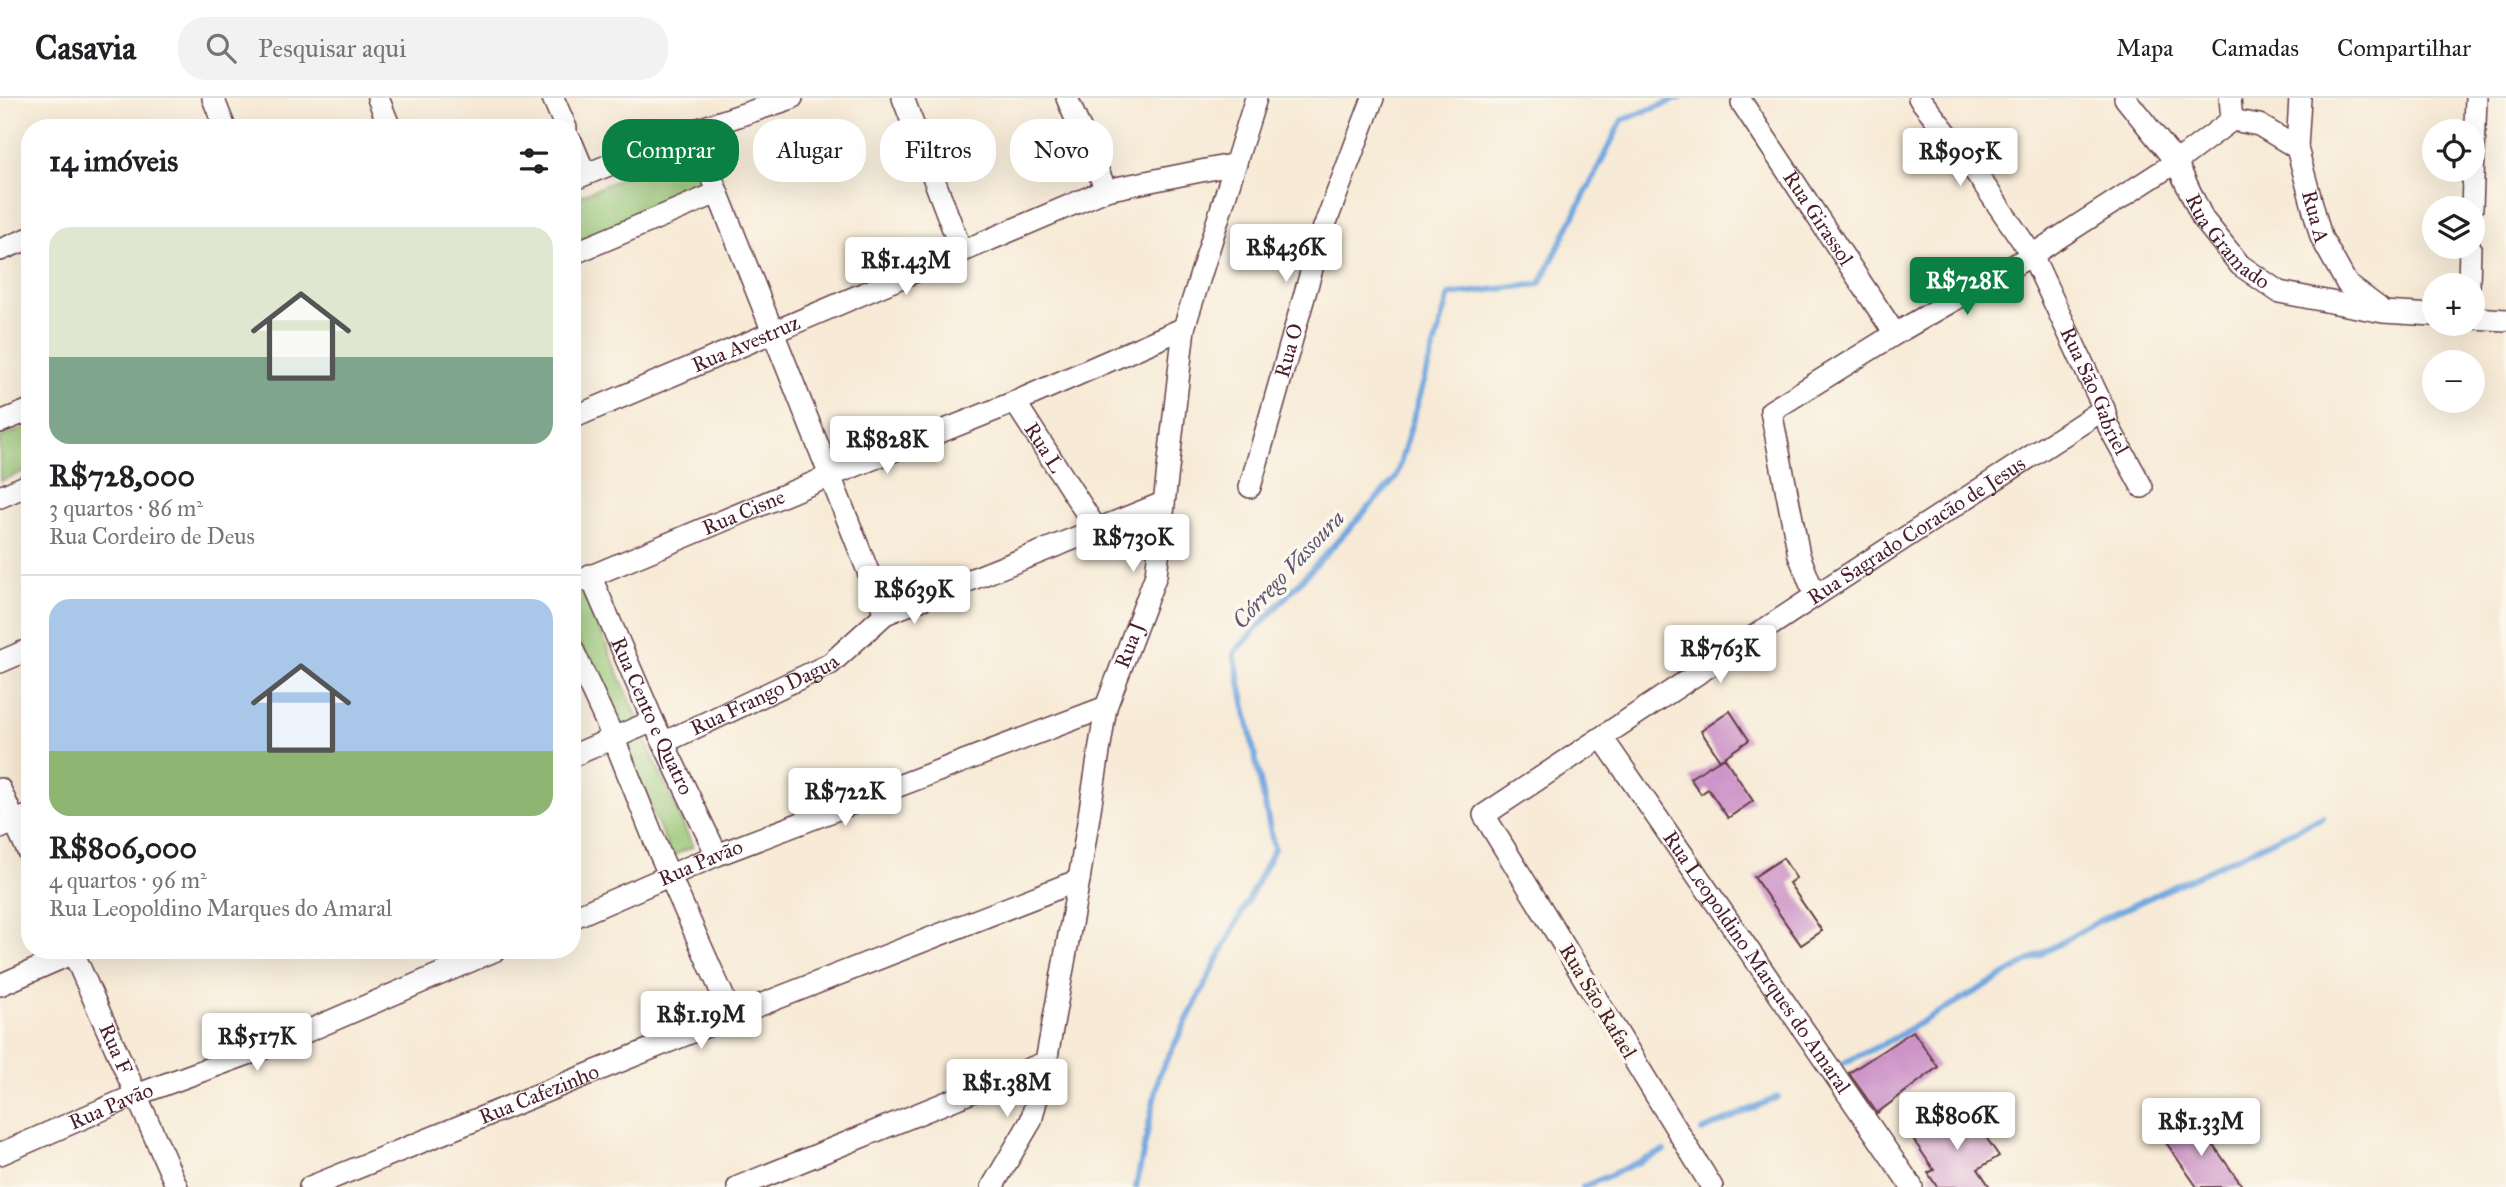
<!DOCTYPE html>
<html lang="pt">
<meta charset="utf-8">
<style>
body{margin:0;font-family:"IM FELL Great Primer",serif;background:#f2f2f2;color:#202124;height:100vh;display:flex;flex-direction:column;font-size:26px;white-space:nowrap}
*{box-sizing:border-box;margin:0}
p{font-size:23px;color:#757577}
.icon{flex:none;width:38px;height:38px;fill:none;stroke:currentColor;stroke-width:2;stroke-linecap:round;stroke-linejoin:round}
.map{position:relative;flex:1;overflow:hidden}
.panel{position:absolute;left:21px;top:21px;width:560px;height:840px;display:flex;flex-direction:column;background:#fff;border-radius:28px;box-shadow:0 7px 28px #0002}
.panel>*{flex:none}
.banner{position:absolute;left:602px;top:21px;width:665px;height:63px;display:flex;gap:14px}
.controls{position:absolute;left:2422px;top:21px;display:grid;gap:14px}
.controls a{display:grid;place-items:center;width:63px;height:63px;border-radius:50%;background:#fff;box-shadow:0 7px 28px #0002;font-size:35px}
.price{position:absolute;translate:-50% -60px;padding:0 16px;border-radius:7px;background:#fff;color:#222;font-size:23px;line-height:46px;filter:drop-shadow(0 2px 4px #0008)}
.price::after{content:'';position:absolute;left:50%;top:42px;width:21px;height:16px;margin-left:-10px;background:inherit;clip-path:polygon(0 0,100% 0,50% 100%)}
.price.selected{background:#0b8043;color:#fff}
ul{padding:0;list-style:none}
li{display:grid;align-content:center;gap:14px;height:371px;padding:0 28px}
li+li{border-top:2px solid #e0e0e0}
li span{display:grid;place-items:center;height:217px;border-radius:21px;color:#555}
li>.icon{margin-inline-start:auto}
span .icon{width:126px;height:126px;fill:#fffc;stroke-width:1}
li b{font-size:30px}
h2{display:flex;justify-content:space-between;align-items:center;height:84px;padding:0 28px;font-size:30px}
.pill{padding:0 24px;border-radius:28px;background:#fff;box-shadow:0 7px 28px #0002;font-size:24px;line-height:63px}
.pill.selected{background:#0b8043;color:#fff}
header{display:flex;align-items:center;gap:42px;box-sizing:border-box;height:98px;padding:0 35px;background:#fff;border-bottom:2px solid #e0e0e0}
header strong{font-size:33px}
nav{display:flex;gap:38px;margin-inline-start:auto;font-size:24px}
.search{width:490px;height:63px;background:#f2f2f2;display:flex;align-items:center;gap:18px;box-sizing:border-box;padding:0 24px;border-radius:28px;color:#757577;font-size:26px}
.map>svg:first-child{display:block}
.green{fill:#95c574;stroke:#707250;stroke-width:2}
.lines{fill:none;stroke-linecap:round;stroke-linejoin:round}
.stream{stroke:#72a7df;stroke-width:6}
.building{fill:#cc93c7}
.minor-casing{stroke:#643d45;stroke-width:24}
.minor{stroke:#fff;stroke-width:21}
.labels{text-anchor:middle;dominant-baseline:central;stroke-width:7;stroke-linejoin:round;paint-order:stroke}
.street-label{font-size:21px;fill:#4a1f2b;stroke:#fbf7ec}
.water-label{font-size:23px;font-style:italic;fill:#5a5573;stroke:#fbf7ec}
</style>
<header>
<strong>Casavia</strong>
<div class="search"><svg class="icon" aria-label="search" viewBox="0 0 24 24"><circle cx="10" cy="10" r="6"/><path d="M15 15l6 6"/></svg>Pesquisar aqui</div>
<nav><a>Mapa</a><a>Camadas</a><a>Compartilhar</a></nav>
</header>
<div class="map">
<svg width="2506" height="1089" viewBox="0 0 2506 1089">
<rect width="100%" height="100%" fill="#fbf7ec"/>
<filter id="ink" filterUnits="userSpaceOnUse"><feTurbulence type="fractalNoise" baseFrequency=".0143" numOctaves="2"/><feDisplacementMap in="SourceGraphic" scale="14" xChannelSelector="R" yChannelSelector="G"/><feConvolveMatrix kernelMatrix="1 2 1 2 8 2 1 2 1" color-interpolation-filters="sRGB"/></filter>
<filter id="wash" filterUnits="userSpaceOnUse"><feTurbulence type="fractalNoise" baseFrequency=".00686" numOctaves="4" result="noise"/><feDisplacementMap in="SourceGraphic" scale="28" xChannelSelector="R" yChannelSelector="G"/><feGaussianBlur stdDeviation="1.57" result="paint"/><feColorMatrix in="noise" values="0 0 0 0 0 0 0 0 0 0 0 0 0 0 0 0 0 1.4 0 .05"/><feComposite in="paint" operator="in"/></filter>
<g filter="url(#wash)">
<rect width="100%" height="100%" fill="#f7ead6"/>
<g class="green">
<polygon points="687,53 703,92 572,146 572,101"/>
<polygon points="30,328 30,371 0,383 0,340"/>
<polygon points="582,491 640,625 619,634 572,527 572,496"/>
<polygon points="642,634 693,749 672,758 621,644"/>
</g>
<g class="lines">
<g class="stream">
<polyline points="1844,965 1885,945 2099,823 2323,719"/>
<polyline points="1702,1033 1778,999"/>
<polyline points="1136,1089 1159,977 1274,751 1234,555 1396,380 1449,197 1540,186 1622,22 1680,0"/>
<polyline points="1583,1089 1664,1053"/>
</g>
</g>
<g id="blocks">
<g class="building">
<polygon points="1730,613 1749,642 1720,662 1701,633"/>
<polygon points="1724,659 1753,703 1728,720 1708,691 1701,696 1690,680"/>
<polygon points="1783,760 1796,780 1789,785 1822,833 1801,847 1754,779"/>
<polygon points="1913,933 1938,969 1877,1015 1849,975"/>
<polygon points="1967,1012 1999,1058 1978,1071 1990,1089 1937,1089 1928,1075 1934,1072 1913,1041 1954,1016 1956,1021"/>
<polygon points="2195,1021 2243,1089 2197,1089 2165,1043"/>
</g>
</g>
</g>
<g filter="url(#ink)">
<use href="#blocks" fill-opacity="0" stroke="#643d45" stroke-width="2"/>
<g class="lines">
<g class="minor-casing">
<g id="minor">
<polyline points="213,0 225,30"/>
<polyline points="378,0 390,30"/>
<polyline points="553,0 566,30"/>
<polyline points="903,0 961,152"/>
<polyline points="1067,0 1106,92"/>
<path id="s1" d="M1919,0l42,53 71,104 72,154 5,18 33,60"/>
<path id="s2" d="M2125,0l51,64 27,57 37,46 39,27 104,20 51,3"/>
<path id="s3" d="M2300,0l-3,50 24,89 26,47 32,24"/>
<path id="s4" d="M1742,5l153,231"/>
<polyline points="2232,22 2259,27 2297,50"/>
<polyline points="693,33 885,516"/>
<polyline points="572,45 585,76"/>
<polyline points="572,82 693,33 792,0"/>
<polyline points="2472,110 2476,0"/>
<polyline points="0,152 30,140"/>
<polyline points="572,156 717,95"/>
<polyline points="2469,187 2470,149"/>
<polyline points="2473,220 2506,222"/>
<path id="s5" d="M1015,304l82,128"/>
<path id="s6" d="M572,320l534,-228 130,-26"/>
<polyline points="0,324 30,312"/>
<path id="s7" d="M1250,389l73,-257 50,-132"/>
<polyline points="0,399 30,386"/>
<path id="s8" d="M590,477l63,146 64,134"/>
<path id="s9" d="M572,486l258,-108 185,-74 169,-74"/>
<polyline points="1815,498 1799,457 1771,313 1895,236 2032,157 2176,64 2232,22 2230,0"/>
<polyline points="572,550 614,641 660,756 732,918"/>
<polyline points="0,564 30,551"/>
<path id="s10" d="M1603,641l309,448"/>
<path id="s11" d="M665,644l165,-78 55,-50 278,-111"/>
<polyline points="572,658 653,623"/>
<polyline points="0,691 30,758"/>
<polyline points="0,730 30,717"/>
<path id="s12" d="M572,820l145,-63 389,-148"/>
<path id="s13" d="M72,852l105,237"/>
<polyline points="0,887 80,852"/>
<path id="s14" d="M0,1056l136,-59 153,-56 207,-89"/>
<path id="s15" d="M310,1089l422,-171 347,-136"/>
<polyline points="738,1089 1046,964"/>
<path id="s16" d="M992,1089l39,-66 15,-59 33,-182 27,-173 50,-132 28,-247 72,-230"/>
<path id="s17" d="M1712,1089l-228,-372 331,-219 289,-187"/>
</g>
</g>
<use href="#minor" class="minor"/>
</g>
</g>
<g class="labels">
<g class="street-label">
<text stroke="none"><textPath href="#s3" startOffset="121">Rua A</textPath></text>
<text stroke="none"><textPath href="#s4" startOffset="138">Rua Girassol</textPath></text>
<text stroke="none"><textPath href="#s2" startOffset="178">Rua Gramado</textPath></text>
<text stroke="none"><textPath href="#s6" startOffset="189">Rua Avestruz</textPath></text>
<text stroke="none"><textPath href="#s7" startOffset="142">Rua O</textPath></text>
<text stroke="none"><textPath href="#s1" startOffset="343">Rua São Gabriel</textPath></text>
<text stroke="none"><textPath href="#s5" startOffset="54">Rua L</textPath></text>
<text stroke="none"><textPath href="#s9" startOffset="186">Rua Cisne</textPath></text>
<text stroke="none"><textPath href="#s17" startOffset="954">Rua Sagrado Coracão de Jesus</textPath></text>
<text stroke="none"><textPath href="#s16" startOffset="564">Rua J</textPath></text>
<text stroke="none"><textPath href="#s11" startOffset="110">Rua Frango Dagua</textPath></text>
<text stroke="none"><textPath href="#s8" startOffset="154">Rua Cento e Quatro</textPath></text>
<text stroke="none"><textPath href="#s12" startOffset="140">Rua Pavão</textPath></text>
<text stroke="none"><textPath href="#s10" startOffset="271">Rua Leopoldino Marques do Amaral</textPath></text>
<text transform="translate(1598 903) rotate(59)">Rua São Rafael</text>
<text stroke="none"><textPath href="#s13" startOffset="108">Rua F</textPath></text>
<text stroke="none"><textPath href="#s15" startOffset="247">Rua Cafezinho</textPath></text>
<text stroke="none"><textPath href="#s14" startOffset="121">Rua Pavão</textPath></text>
</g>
<g class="water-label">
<text transform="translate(1288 471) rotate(-47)">Córrego Vassoura</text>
</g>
</g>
</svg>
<div class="controls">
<a><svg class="icon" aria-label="locate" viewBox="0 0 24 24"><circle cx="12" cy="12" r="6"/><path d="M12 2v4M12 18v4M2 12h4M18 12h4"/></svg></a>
<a><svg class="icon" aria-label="layers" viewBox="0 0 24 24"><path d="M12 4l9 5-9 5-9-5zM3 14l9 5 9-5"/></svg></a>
<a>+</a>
<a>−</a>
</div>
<b class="price" style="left:1960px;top:90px">R$905K</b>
<b class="price" style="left:1286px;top:186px">R$436K</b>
<b class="price" style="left:906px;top:199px">R$1.43M</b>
<b class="price selected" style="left:1967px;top:219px">R$728K</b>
<b class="price" style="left:887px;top:378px">R$828K</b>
<b class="price" style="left:1133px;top:476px">R$730K</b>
<b class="price" style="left:914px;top:528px">R$639K</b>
<b class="price" style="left:1720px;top:587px">R$763K</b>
<b class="price" style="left:845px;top:730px">R$722K</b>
<b class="price" style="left:701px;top:953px">R$1.19M</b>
<b class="price" style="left:257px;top:975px">R$517K</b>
<b class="price" style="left:1007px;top:1021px">R$1.38M</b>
<b class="price" style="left:1957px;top:1054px">R$806K</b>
<b class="price" style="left:2201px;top:1060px">R$1.33M</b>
<div class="banner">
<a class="pill selected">Comprar</a>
<a class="pill">Alugar</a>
<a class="pill">Filtros</a>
<a class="pill">Novo</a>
</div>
<section class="panel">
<h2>14 imóveis<svg class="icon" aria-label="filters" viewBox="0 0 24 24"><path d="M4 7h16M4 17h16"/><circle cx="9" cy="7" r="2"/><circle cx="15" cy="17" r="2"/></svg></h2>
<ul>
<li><span style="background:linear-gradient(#dfe7d0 60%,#7fa58c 0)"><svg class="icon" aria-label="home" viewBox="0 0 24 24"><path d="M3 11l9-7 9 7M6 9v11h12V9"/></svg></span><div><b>R$728,000</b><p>3 quartos · 86 m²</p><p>Rua Cordeiro de Deus</p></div></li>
<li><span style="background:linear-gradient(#a9c7e8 70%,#8fb573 0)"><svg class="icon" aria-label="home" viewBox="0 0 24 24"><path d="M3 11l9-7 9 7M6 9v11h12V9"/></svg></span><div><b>R$806,000</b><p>4 quartos · 96 m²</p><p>Rua Leopoldino Marques do Amaral</p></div></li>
</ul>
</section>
</div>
